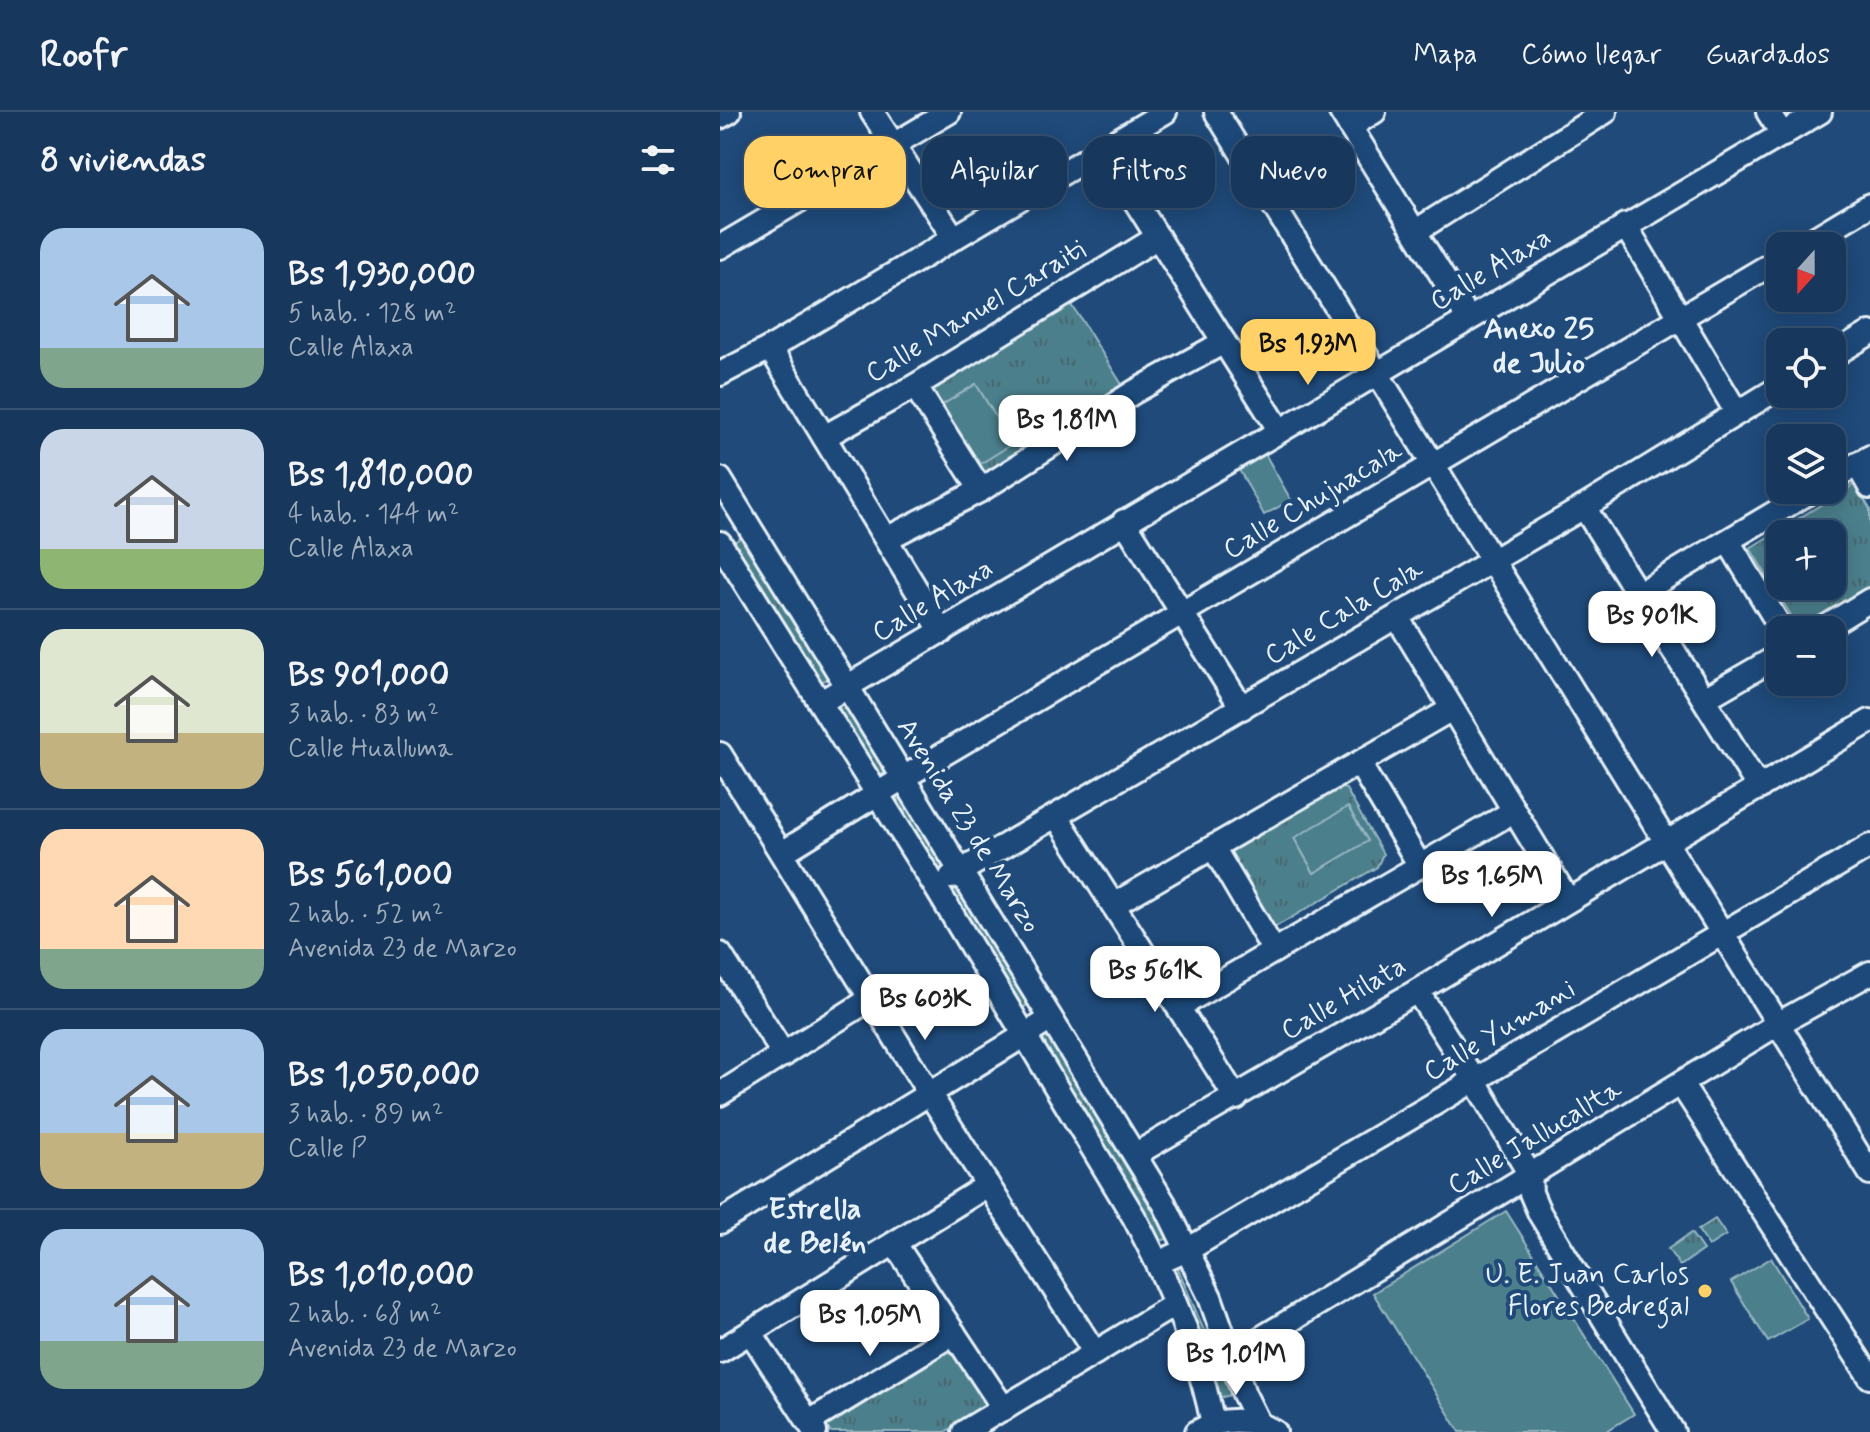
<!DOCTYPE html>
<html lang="es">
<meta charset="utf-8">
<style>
body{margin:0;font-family:Mynerve,sans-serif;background:#244365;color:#f1f3f6;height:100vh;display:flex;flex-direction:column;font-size:30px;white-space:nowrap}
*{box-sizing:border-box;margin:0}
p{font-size:26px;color:#9eacbb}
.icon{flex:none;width:44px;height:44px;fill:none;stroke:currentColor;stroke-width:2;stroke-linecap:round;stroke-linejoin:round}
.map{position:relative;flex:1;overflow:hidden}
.panel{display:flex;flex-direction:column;background:#17385c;width:720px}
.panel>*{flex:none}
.hud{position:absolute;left:24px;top:24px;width:760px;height:72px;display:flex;gap:16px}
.needle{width:52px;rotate:201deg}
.tools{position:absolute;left:1046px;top:120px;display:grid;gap:16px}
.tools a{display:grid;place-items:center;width:80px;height:80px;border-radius:16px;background:#17385c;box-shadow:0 4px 20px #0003,0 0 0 2px #365272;font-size:40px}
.price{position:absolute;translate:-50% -68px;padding:0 18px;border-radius:16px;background:#fff;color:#222;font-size:26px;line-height:52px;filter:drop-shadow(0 2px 4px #0008)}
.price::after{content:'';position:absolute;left:50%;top:48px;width:24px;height:18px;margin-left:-12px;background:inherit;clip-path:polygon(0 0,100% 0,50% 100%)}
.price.on{background:#ffd166;color:#111}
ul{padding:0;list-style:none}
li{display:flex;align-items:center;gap:24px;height:200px;padding:0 40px}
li+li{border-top:2px solid #365272}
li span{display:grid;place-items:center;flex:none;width:224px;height:160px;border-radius:24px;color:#555}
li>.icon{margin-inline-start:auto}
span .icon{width:96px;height:96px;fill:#fffc;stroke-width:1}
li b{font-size:34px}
h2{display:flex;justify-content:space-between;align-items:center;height:96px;padding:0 40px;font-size:34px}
.chip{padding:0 28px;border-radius:24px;background:#17385c;box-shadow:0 4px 20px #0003,0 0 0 2px #365272;font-size:28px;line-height:72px}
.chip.on{background:#ffd166;color:#111}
header{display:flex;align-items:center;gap:48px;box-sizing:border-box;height:112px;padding:0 40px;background:#17385c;border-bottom:2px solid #365272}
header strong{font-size:38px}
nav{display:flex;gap:44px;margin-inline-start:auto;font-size:28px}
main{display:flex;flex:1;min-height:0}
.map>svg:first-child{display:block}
.grass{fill:url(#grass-tufts);stroke:#9ab8c2;stroke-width:2;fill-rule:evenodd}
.pitch{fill:#4b7f8c;stroke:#9ab8c2;stroke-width:2}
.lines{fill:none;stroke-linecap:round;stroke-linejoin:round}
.minor-casing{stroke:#e8f1f8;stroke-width:28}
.minor{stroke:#1f4a7a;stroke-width:22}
.poi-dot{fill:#ffd166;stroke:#1f4a7a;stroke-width:3}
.labels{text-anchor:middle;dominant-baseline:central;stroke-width:8;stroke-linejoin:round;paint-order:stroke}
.street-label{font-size:28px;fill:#e8f1f8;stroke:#1f4a7a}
.poi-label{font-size:28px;fill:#e8f1f8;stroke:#1f4a7a;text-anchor:end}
.neighbourhood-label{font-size:30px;font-weight:bold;fill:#e8f1f8;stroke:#1f4a7a}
</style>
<header>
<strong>Roofr</strong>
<nav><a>Mapa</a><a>Cómo llegar</a><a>Guardados</a></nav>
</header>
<main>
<section class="panel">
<h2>8 viviendas<svg class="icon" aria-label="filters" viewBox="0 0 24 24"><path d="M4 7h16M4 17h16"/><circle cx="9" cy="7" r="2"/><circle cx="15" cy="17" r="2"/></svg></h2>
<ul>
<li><span style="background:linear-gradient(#a9c7e8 75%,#7fa58c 0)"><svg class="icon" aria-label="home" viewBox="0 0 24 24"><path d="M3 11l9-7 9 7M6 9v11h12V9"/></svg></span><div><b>Bs 1,930,000</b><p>5 hab. · 128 m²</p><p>Calle Alaxa</p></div></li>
<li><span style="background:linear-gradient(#c9d6e8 75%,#8fb573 0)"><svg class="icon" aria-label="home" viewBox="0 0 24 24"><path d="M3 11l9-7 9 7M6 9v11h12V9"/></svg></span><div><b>Bs 1,810,000</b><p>4 hab. · 144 m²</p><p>Calle Alaxa</p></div></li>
<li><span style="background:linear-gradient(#dfe7d0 65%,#c2b280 0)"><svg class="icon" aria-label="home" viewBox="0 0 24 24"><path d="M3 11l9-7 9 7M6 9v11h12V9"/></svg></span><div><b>Bs 901,000</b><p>3 hab. · 83 m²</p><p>Calle Hualluma</p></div></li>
<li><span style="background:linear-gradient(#ffd9b3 75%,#7fa58c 0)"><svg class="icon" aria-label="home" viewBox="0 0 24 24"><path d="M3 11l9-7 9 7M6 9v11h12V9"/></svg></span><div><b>Bs 561,000</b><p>2 hab. · 52 m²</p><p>Avenida 23 de Marzo</p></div></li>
<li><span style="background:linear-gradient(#a9c7e8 65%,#c2b280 0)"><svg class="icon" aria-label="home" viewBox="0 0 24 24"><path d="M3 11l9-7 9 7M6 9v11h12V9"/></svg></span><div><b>Bs 1,050,000</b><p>3 hab. · 89 m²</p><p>Calle P</p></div></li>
<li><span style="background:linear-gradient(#a9c7e8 70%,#7fa58c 0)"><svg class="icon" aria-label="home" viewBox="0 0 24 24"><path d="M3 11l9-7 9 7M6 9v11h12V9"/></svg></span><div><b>Bs 1,010,000</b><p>2 hab. · 68 m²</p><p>Avenida 23 de Marzo</p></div></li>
</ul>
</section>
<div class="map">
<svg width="1150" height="1320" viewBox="0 0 1150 1320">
<defs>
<pattern id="grass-tufts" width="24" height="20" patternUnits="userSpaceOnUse" patternTransform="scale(2)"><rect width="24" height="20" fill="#4b7f8c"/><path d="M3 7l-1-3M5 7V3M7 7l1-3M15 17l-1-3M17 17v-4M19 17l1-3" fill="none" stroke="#49666e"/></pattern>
</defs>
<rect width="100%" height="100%" fill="#1f4a7a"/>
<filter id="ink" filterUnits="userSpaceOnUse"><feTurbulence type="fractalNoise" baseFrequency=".0125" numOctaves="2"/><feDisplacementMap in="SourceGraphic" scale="16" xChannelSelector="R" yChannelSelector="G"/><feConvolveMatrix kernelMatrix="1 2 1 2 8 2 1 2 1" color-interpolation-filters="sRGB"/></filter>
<g filter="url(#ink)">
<g class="grass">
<polygon points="347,185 406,279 261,368 202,275"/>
<path d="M1135,372l15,25v81l-70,40 -50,-82zM1060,422h52v52h-52z"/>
<polygon points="22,425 108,566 100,571 14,430"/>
<polygon points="121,585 167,659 158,665 112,591"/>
<polygon points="619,675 626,677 663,742 657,755 547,820 494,742"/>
<polygon points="181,685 225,757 218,761 174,690"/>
<polygon points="234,769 310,891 303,896 227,774"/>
<polygon points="326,921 449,1126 441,1129 320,925"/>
<polygon points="995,1107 1006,1123 989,1134 978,1118"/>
<polygon points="971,1121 983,1138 960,1154 948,1137"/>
<polygon points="457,1154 511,1283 498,1286 493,1261 454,1155"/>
<polygon points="232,1231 270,1292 225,1320 110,1320 105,1311"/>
</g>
<g class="pitch">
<polygon points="256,272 292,332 257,354 219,295"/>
<polygon points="544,340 571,388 544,403 517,354"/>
<polygon points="628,695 648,729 594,761 574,726"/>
<polygon points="786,1099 914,1302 885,1320 740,1320 653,1181"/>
<polygon points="1051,1146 1088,1207 1048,1230 1011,1170"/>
</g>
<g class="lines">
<g class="minor-casing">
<g id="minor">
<polyline points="152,0 234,126"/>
<polyline points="496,0 1150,1061"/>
<polyline points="621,0 748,206"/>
<polyline points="1048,0 1063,23"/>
<polyline points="0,5 9,0"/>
<polyline points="630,15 654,0"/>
<polyline points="383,38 560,319"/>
<polyline points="905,113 1017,301"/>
<polyline points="696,119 885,0"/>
<polyline points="1082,134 1150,93"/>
<polyline points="0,135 229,0"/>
<polyline points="50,236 222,520"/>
<polyline points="1112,244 1150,221"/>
<polyline points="0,262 50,236 445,0"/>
<polyline points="195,274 261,378"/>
<polyline points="104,325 195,274 438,125"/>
<polyline points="1137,352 1150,375"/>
<polyline points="0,367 444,1091 490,1185 524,1282 539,1312"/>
<polyline points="1112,367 1150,345"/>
<polyline points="864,395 1039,676"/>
<polyline points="404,409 522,596"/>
<polyline points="166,427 261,378 414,280 504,230"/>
<polyline points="1008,429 1062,518"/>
<path d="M0,431l215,343 199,331c34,64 65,135 79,207"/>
<polyline points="918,482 1093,378"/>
<polyline points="677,505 848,788"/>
<polyline points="1101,518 1150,488"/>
<polyline points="984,587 1060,543"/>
<polyline points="101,590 1100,0"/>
<polyline points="0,642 209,981 375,1241"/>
<polyline points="639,651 700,754"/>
<polyline points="337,705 516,986"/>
<polyline points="493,735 554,839"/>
<polyline points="62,741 183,666 1060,147"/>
<polyline points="231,765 864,395 1060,275"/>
<polyline points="393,793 732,597"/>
<polyline points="0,842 64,943"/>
<polyline points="697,879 755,969 810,1063 811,1081 820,1102 953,1320"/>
<polyline points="458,895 794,699"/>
<polyline points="961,972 1150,1265"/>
<polyline points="0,982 152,886"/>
<polyline points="416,1042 697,879 1150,609"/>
<polyline points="0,1110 331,907"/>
<polyline points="175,1132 284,1297"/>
<polyline points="438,1151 469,1137 1150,734"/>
<polyline points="31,1221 95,1320"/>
<polyline points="0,1239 268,1073"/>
<polyline points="512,1244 1056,913 1150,861"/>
<polyline points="89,1310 234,1221"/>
<polyline points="244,1320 454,1193"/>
<path d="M477,1320c25,-15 53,-15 78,0"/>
</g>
</g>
<use href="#minor" class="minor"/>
</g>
</g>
<circle class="poi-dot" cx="985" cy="1179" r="8"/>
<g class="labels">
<g class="street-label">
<text transform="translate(771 158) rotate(-31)">Calle Alaxa</text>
<text transform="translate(256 200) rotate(-31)">Calle Manuel Caraiti</text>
<text transform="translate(593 389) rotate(-31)">Calle Chujnacala</text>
<text transform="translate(213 489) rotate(-31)">Calle Alaxa</text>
<text transform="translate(624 501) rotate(-31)">Cale Cala Cala</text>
<text transform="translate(248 714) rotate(58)">Avenida 23 de Marzo</text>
<text transform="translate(624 887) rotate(-30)">Calle Hilata</text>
<text transform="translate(780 919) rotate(-31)">Calle Yumani</text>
<text transform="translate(815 1026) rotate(-31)">Calle Jallucallta</text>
</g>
<g class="poi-label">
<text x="969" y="1163">U. E. Juan Carlos<tspan x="969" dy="32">Flores Bedregal</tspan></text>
</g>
<g class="neighbourhood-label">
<text x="819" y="217">Anexo 25<tspan x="819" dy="34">de Julio</tspan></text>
<text x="95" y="1097">Estrella<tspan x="95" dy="34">de Belén</tspan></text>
</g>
</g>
</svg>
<div class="tools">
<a><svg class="needle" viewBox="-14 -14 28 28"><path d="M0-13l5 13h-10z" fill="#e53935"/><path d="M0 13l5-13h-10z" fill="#9eacbb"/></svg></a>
<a><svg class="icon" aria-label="locate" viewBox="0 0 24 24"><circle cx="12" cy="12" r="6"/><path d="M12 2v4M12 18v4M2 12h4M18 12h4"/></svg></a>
<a><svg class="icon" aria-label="layers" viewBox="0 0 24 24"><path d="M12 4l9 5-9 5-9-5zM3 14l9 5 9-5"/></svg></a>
<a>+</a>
<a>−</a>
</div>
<b class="price on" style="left:588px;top:275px">Bs 1.93M</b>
<b class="price" style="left:347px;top:351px">Bs 1.81M</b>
<b class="price" style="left:932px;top:547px">Bs 901K</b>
<b class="price" style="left:772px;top:807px">Bs 1.65M</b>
<b class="price" style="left:435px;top:902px">Bs 561K</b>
<b class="price" style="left:205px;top:930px">Bs 603K</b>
<b class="price" style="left:150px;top:1246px">Bs 1.05M</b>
<b class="price" style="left:516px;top:1285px">Bs 1.01M</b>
<div class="hud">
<a class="chip on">Comprar</a>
<a class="chip">Alquilar</a>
<a class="chip">Filtros</a>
<a class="chip">Nuevo</a>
</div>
</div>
</main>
